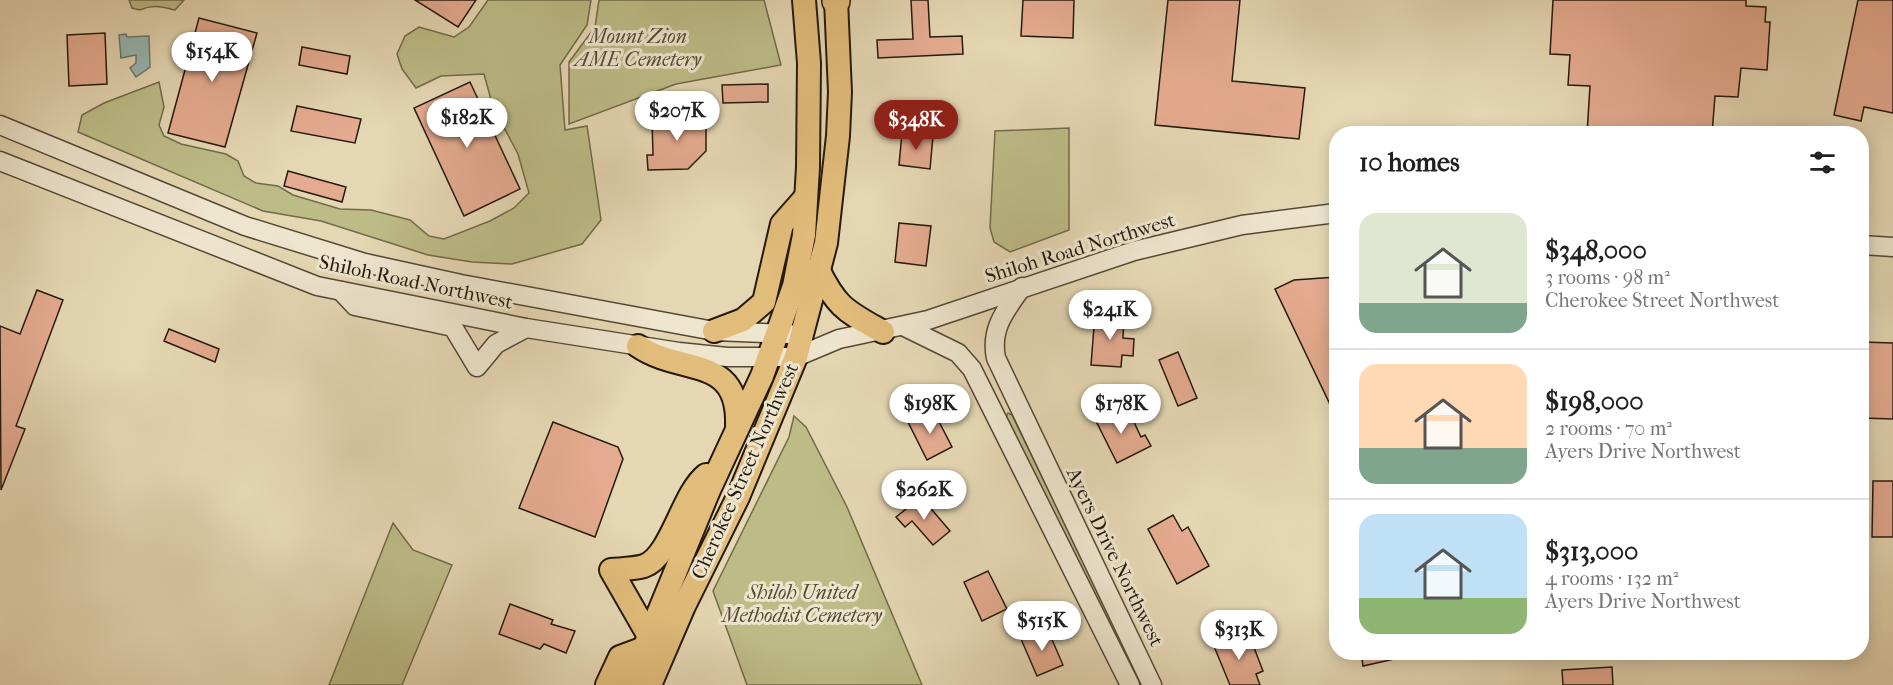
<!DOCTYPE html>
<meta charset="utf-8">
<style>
body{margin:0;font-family:"IM FELL French Canon",serif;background:#f6f6f6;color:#202124;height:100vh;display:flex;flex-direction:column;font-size:22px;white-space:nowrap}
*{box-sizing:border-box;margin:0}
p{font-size:20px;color:#757577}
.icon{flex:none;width:33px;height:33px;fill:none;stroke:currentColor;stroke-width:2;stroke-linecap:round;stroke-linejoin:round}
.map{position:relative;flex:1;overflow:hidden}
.side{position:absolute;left:1329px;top:126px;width:540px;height:534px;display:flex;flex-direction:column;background:#fff;border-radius:24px;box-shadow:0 3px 15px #0003}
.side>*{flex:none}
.price{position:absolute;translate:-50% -51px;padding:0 14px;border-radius:21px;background:#fff;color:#222;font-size:20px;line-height:39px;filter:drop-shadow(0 2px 3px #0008)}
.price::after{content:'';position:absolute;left:50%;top:36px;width:18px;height:14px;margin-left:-9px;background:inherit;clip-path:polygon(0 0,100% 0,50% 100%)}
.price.on{background:#8f2418;color:#fff}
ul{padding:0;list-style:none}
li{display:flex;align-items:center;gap:18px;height:150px;padding:0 30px}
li+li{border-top:2px solid #e0e0e0}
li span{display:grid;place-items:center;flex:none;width:168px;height:120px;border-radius:18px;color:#555}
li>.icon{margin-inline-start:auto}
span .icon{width:72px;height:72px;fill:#fffc;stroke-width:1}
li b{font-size:26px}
h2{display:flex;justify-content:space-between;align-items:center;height:72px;padding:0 30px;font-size:26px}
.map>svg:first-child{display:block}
.green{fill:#bdbc87;stroke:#706b4a;stroke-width:1.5}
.water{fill:#97b8b3;stroke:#697970;stroke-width:1.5}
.building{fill:#e5ab90;stroke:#241a0c;stroke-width:1.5}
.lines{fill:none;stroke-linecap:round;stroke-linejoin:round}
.minor-casing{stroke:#544936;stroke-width:21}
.major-casing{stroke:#241a0c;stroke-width:26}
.highway-casing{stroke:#241a0c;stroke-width:30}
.minor{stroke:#eee5ce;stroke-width:18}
.major{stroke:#e2bc7a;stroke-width:22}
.highway{stroke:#e2bc7a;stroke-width:27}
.labels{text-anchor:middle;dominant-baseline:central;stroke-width:6;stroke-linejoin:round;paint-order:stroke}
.park-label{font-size:20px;font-style:italic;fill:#524b31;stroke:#eee5ce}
.street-label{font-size:20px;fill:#241a0c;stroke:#eee5ce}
</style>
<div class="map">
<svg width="1893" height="685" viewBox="0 0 1893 685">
<rect width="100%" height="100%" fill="#e5d7b3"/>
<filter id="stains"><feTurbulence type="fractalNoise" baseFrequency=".00333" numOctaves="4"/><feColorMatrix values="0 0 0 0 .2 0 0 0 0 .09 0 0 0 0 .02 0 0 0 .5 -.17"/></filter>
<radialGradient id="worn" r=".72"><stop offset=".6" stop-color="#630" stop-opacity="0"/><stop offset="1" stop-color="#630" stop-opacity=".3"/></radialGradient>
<g class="green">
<path d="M129,0h55l-9,10c-13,-3 -22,-6 -35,0l-8,-2z"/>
<polygon points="488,0 591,0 587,25 560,65 565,130 587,126 601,220 582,244 512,264 472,262 428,255 321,221 263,211 78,132 82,115 104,103 159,82 164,107 159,125 164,136 181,144 226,154 238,161 244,176 256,183 278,186 293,195 340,209 371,210 410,220 429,236 444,239 490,221 514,208 529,193 518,154 493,107 484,74 441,76 416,88 402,69 397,54 405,36 419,27 454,37 469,27"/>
<polygon points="599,0 764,0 781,65 676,84 569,124 569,62 595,27"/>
<polygon points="1069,128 1069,230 1010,252 994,242 990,228 995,131"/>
<polygon points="1008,413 1012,415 1144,685 1136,685 1006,417"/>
<polygon points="794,416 806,427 847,507 922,685 747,685 713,591 789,437"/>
<polygon points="393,523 413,550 452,565 402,685 329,685"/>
</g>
<polygon class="water" points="126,34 127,37 149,36 150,67 136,77 130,68 136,63 136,55 121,58 119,35"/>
<g class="building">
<polygon points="415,0 476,0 458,27"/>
<polygon points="911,0 928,0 930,37 962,36 963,54 878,58 877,40 913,39"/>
<polygon points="1023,0 1074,0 1073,38 1021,36"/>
<polygon points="1168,0 1240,0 1232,81 1305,88 1299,139 1155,125"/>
<polygon points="1553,0 1746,0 1746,6 1766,7 1765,22 1770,22 1767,70 1741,68 1738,97 1715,96 1712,134 1587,134 1590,86 1568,85 1570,55 1550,54"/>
<polygon points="1858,0 1893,0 1893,113 1864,107 1861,121 1834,115"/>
<polygon points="199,18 257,33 225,147 168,133"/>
<polygon points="105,33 107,84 69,86 67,35"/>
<polygon points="302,47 350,56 347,74 299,65"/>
<polygon points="470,82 520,189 464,216 414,108"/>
<polygon points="768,84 768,102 723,103 722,85"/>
<polygon points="297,106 361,119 355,143 291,131"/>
<polygon points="706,115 706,151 688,169 648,170 647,155 653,155 652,118"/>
<polygon points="902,133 933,136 930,169 899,165"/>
<polygon points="288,171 346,187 342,202 284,186"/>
<polygon points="899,223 931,226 926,266 895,262"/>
<polygon points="1336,277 1336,417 1275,289 1294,280"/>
<polygon points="37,290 63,300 16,426 25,429 1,490 0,326 20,334"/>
<polygon points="1095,314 1124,316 1123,338 1134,339 1133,356 1122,355 1121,367 1091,365"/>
<polygon points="169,329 219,349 215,362 164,341"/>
<polygon points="1862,342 1893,343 1893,419 1862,418"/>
<polygon points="1178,352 1197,398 1178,406 1159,360"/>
<polygon points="1117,406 1126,423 1133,420 1141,437 1145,435 1151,446 1117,463 1094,417"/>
<polygon points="933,410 952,447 927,460 908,422"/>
<polygon points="553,422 618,447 623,459 595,537 519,508"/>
<polygon points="1873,481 1893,481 1893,537 1872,537"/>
<polygon points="921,497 950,531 933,545 912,521 905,527 896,517"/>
<polygon points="1173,515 1182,531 1188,527 1209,566 1177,584 1148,529"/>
<polygon points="988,571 1007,609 982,621 964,582"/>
<polygon points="510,604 553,620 551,624 575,631 566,653 544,644 540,649 499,634"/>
<polygon points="1047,628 1063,665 1037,676 1021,639"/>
<polygon points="1241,632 1247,647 1253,645 1263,671 1256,674 1260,685 1230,685 1213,644"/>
<polygon points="1361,652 1398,652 1399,658 1363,666"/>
<polygon points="1612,667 1613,685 1563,685 1562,670"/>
</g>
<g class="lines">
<g class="minor-casing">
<g id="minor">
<polyline points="0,125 245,226 365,263 461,284 714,331 790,334"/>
<polyline points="0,161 317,286 526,328 679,352 727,357 796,357 839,339 928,320 1134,251 1242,225 1336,213"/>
<polyline points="1862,245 1893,247"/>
<path d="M1022,287c-16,23 -32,41 -26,71l156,327"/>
<polyline points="341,291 355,306 453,327 477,367 496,344 526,328"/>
<polyline points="905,327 958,353 972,369 1130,685"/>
</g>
</g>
<g class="major-casing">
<g id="major">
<path d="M818,269c19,39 28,42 65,63"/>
<polyline points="714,331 743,320 764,302 782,224 804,199"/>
<path d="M638,346c44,30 101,8 99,79"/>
<path d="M650,638l-39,-68c11,-1 23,-1 33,-4 27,-9 38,-72 62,-91"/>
<polyline points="607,685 620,657 647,647"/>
<polyline points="629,685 709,490 762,376 794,286 804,235 808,167 809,63 804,0"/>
<polyline points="650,685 684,606 738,497 796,357 826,243 838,136 840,92 836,0"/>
</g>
</g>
<g class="highway-casing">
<polyline id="highway" points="836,1 836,0"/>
</g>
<use href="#minor" class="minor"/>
<use href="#major" class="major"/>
<use href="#highway" class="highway"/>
</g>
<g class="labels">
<g class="park-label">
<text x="638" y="36">Mount Zion<tspan x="638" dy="23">AME Cemetery</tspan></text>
<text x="802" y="592">Shiloh United<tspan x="802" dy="23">Methodist Cemetery</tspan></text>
</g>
<g class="street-label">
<text transform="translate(1080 248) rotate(-17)">Shiloh Road Northwest</text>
<text transform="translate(416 282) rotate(12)">Shiloh Road Northwest</text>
<text transform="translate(745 471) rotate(-66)">Cherokee Street Northwest</text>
<text transform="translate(1115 557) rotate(64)">Ayers Drive Northwest</text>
</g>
</g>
<rect width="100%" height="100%" filter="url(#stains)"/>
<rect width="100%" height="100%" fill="url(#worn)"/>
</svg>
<b class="price" style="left:212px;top:83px">$154K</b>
<b class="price" style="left:677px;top:142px">$207K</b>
<b class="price" style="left:467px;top:149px">$182K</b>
<b class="price on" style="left:916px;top:151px">$348K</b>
<b class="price" style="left:1110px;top:341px">$241K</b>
<b class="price" style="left:930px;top:435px">$198K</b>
<b class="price" style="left:1121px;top:435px">$178K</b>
<b class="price" style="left:924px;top:521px">$262K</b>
<b class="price" style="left:1042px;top:652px">$515K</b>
<b class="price" style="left:1239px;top:661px">$313K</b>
<section class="side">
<h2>10 homes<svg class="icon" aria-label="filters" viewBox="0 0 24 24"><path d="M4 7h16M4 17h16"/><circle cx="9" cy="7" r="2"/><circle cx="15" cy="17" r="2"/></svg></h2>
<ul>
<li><span style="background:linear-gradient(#dfe7d0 75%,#7fa58c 0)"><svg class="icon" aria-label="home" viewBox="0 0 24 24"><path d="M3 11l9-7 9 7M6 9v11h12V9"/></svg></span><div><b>$348,000</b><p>3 rooms · 98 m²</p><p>Cherokee Street Northwest</p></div></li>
<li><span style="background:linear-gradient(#ffd9b3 70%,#7fa58c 0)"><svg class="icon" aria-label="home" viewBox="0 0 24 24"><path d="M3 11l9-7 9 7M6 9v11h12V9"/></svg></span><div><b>$198,000</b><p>2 rooms · 70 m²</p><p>Ayers Drive Northwest</p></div></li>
<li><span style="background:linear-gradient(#bfe0f5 70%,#8fb573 0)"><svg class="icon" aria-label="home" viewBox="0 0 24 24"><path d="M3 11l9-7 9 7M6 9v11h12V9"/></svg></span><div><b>$313,000</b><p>4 rooms · 132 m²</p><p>Ayers Drive Northwest</p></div></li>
</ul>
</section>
</div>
